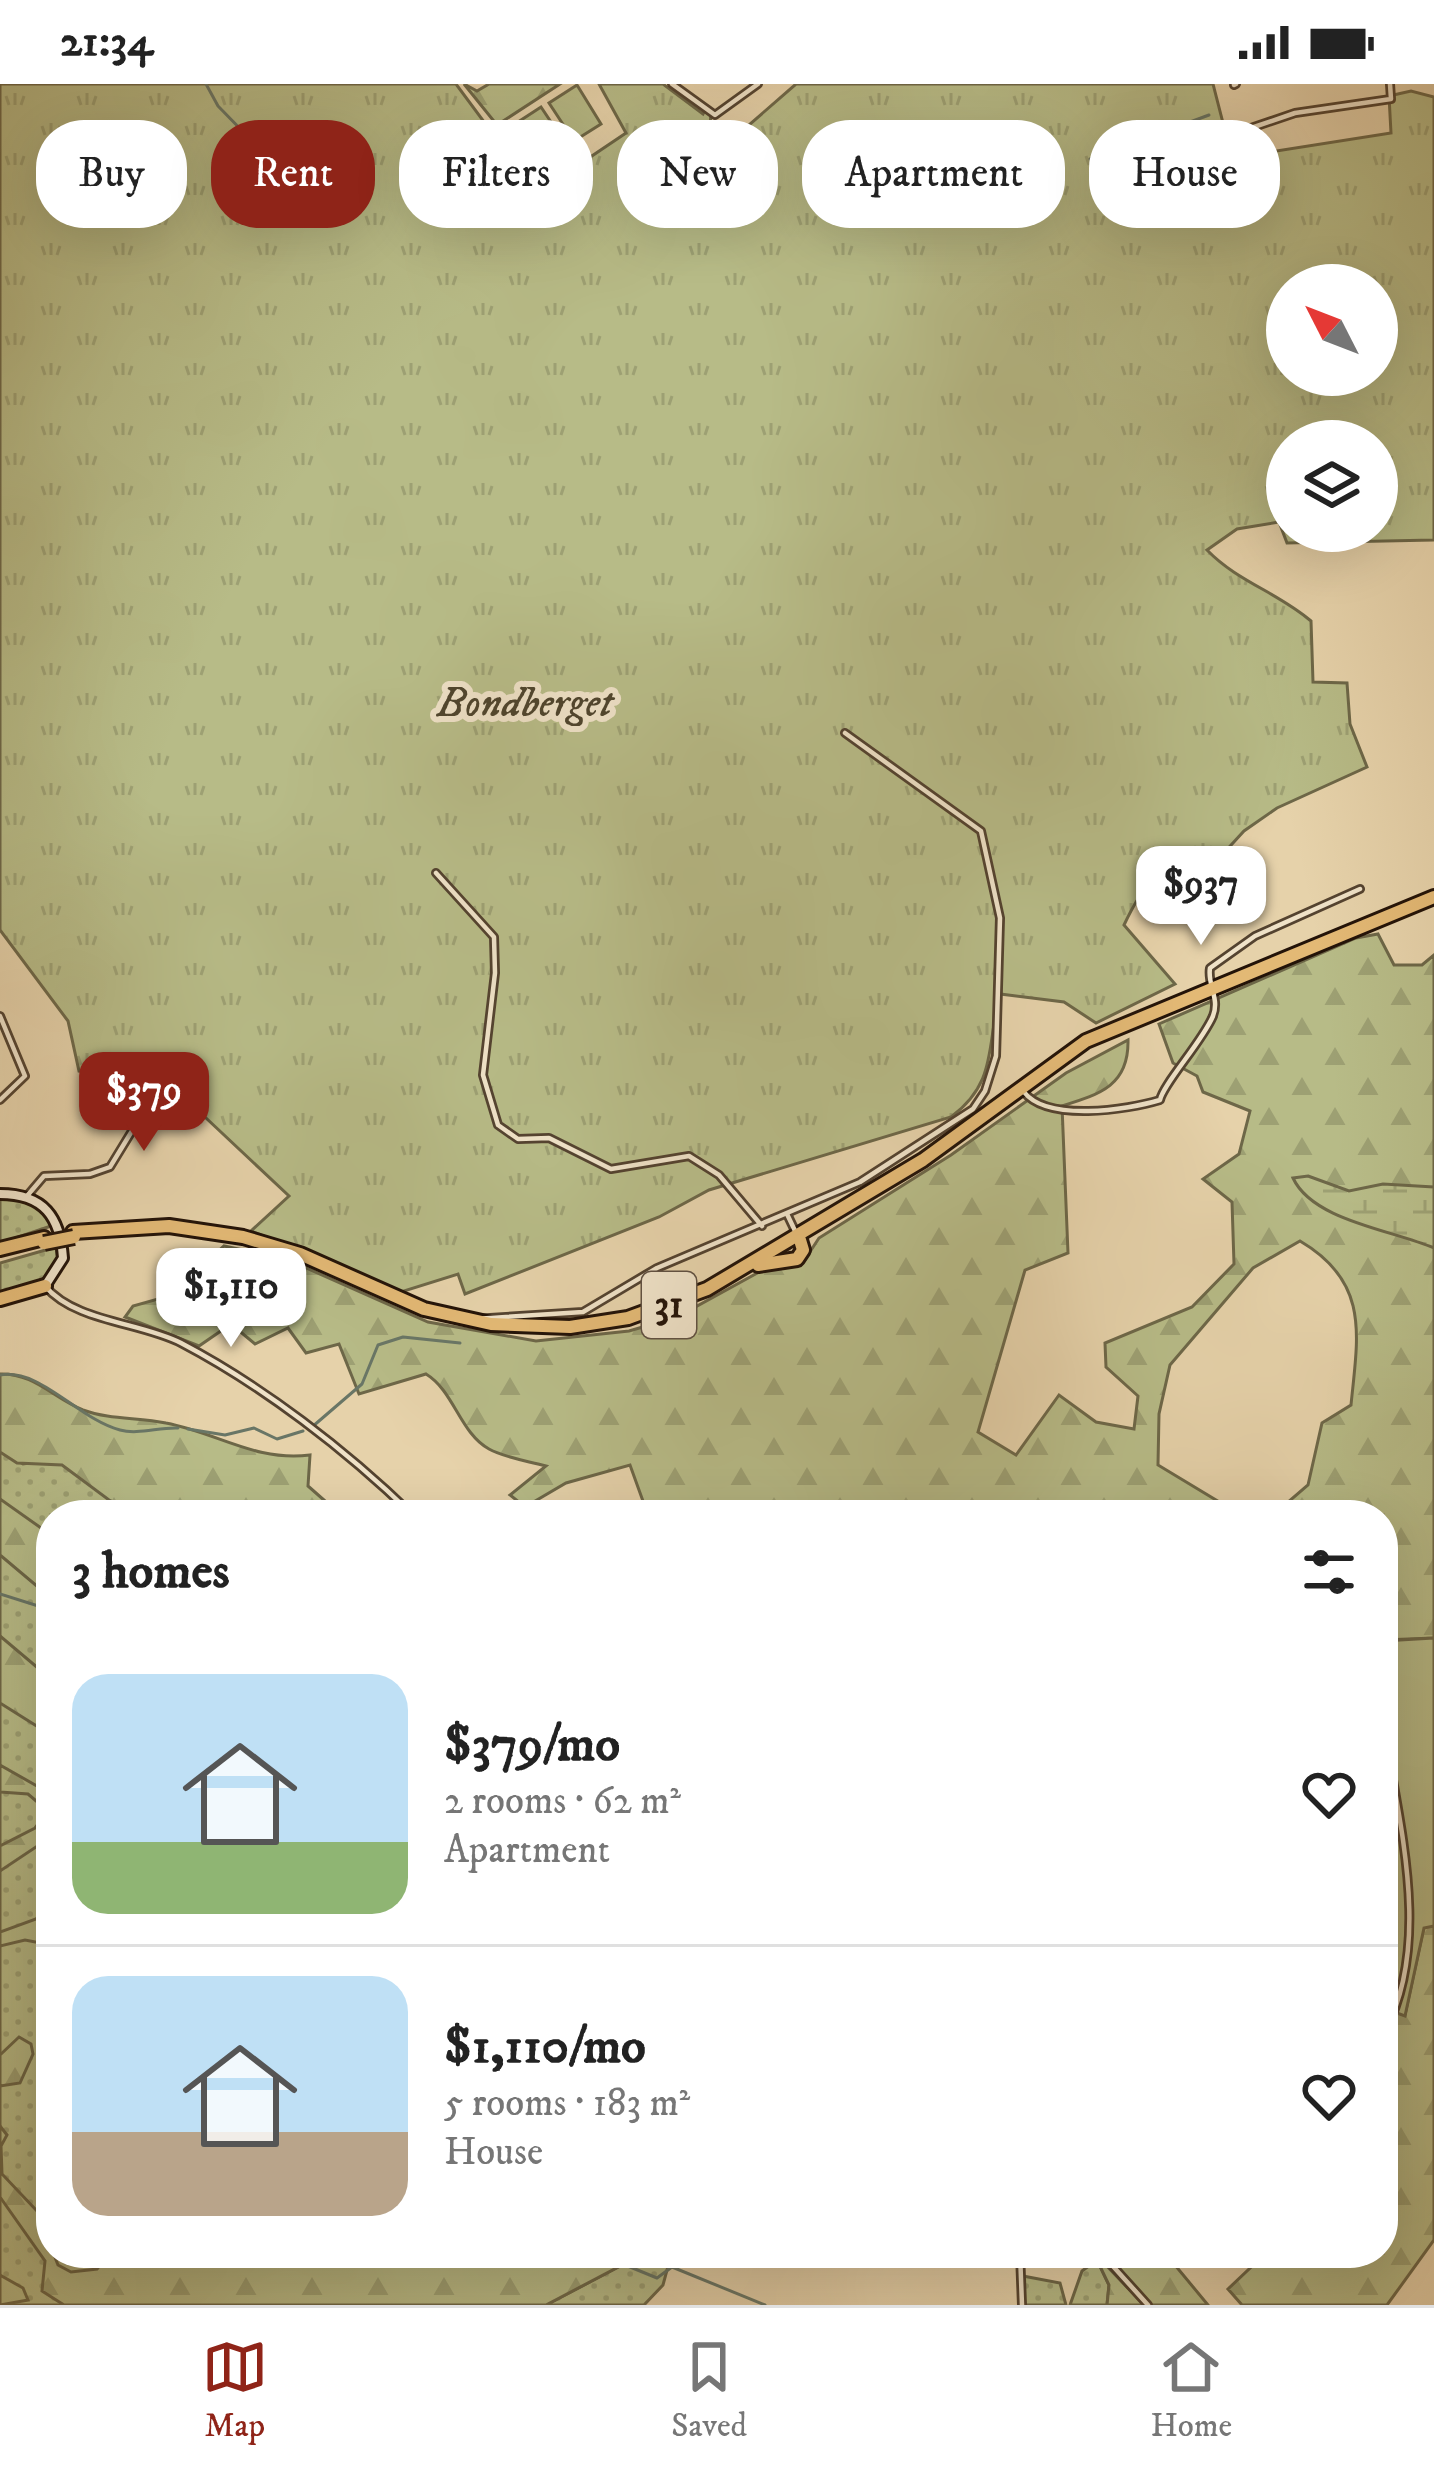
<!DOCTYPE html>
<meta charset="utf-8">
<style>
body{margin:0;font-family:"IM FELL DW Pica",serif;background:#f6f6f6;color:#222;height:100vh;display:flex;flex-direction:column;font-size:45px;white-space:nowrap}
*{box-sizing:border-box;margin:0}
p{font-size:39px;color:#767676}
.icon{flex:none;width:66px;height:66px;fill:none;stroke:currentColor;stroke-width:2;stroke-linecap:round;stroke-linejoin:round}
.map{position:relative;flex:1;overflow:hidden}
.sheet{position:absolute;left:36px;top:1416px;width:1362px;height:768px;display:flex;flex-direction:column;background:#fff;border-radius:48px;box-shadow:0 12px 48px #0002}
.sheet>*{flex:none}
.banner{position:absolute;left:36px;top:36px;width:1362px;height:108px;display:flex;gap:24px}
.needle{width:78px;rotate:312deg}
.fabs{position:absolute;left:1266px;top:180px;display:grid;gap:24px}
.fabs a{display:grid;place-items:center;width:132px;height:132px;border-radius:50%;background:#fff;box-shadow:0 12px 48px #0002;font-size:60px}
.price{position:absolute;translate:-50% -102px;padding:0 27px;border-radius:24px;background:#fff;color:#222;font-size:39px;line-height:78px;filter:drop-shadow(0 3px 6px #0008)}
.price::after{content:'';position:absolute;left:50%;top:72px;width:36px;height:27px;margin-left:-18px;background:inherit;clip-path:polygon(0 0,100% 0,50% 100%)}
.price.on{background:#8f2418;color:#fff}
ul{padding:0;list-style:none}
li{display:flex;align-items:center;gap:36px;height:300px;padding:0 36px}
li+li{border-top:3px solid #e0e0e0}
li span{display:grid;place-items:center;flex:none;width:336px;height:240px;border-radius:36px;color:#555}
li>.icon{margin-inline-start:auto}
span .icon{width:144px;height:144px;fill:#fffc;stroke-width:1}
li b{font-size:51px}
h2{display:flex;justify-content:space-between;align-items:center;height:144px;padding:0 36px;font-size:51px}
.tag{padding:0 42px;border-radius:48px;background:#fff;box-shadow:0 12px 48px #0002;font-size:42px;line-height:108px}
.tag.on{background:#8f2418;color:#fff}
.status{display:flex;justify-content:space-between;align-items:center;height:84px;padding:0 60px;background:#fff;direction:ltr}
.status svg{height:33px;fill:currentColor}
.tabs{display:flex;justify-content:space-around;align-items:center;height:168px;border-top:3px solid #e0e0e0;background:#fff;font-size:33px;color:#767676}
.tabs a{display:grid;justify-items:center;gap:6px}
.tabs .on{color:#8f2418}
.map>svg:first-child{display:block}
.grass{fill:url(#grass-dots);stroke:#6d6748;stroke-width:3}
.forest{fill:url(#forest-firs);stroke:#6d6748;stroke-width:3;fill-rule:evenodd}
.wetland{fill:url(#wetland-marsh);stroke:#6d6748;stroke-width:3}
.park{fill:url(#park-tufts);stroke:#6d6748;stroke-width:3;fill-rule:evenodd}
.pitch{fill:#b7bb87;stroke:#6d6748;stroke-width:3}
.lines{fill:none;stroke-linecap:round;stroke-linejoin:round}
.stream{stroke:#697666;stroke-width:3}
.street-casing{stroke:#544330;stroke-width:10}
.secondary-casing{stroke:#231308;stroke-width:14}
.highway-casing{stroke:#231308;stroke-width:18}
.street{stroke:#efe2c8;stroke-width:4.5}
.secondary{stroke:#efe2c8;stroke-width:8}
.highway{stroke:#e3b975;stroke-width:12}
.highway-bridge-casing{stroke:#231308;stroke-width:18;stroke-linecap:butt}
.highway-bridge{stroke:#e3b975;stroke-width:12}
.labels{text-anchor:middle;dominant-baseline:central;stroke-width:12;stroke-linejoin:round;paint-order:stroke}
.shield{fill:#efe2c8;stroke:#605142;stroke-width:3}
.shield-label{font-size:39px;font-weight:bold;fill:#231308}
.park-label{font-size:42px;font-style:italic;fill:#4f452e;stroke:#efe2c8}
</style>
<div class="status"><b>21:34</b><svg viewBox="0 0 49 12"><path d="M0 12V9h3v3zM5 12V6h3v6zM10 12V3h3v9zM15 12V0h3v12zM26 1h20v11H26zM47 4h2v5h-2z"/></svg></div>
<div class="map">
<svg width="1434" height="2221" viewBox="0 0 1434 2221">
<defs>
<pattern id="grass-dots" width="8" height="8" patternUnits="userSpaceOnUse" patternTransform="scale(3)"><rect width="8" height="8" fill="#b7bb87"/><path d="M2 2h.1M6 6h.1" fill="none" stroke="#9da073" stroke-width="1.8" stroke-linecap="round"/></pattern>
<pattern id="forest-firs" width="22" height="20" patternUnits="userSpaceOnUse" patternTransform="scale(3)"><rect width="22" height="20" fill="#b7bb87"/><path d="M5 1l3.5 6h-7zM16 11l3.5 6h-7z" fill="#9da073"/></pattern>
<pattern id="wetland-marsh" width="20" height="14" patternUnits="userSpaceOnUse" patternTransform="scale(3)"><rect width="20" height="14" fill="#b7bb87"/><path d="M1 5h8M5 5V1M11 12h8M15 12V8" fill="none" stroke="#9da073"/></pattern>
<pattern id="park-tufts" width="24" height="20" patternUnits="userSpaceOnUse" patternTransform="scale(3)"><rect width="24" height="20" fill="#b7bb87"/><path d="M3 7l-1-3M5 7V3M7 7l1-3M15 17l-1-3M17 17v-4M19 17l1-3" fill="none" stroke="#9da073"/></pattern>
</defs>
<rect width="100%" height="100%" fill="#e6d2aa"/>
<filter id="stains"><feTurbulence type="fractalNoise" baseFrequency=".00167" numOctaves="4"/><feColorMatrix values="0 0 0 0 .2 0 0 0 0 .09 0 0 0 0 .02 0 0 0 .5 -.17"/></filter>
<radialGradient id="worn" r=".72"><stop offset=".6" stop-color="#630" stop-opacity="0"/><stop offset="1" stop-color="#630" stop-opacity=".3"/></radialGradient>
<g class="grass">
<polygon points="16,1114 45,1128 51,1142 0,1159 0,1115"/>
<polygon points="56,1163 58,1177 49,1193 0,1211 0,1179"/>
<polygon points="0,1365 23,1380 56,1375 145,1431 51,1431 51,2169 111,2169 125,2221 0,2221"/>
<polygon points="670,2175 663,2201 644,2221 546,2221 626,2179"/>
<polygon points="1097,2176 1109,2201 1107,2221 1070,2221 1082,2187"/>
<polygon points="1023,2192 1060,2199 1066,2221 1024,2221"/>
</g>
<g class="forest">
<polygon points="464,0 477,7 489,0 560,0 497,41"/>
<path d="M1378,850l16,31h28l12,-10v683l-51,2v-125h-735l-18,-50 -64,18 -41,24 -15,-12 36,-29c-18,-5 -41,-8 -57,-17 -29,-16 -35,-58 -63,-75l-67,20 -20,-50 -33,9 -18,-25 -33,16 -24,-20 -32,22 -74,-29 8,-11 36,-10 55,-50 62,13 142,63 108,19 93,-10 48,-14 84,-46 41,-7 17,-26 132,-83 115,-82 62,-33c1,45 -27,54 -66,66l6,147 -43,17 -47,162 38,23 43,-60 37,27 38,7 4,-33 -32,-29 -1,-24 87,-36 42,-43 -2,-62 -29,-23 36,-25 11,-43 -47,-19 -6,-16 -24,-13 -14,-39 197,-86zM1300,1157c70,41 58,94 51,164l-29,18 -14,62 -29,25 -53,-4 -68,-41 1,-51 11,-49 83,-97z"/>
<path d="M0,1290c34,-1 53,24 83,36 27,10 56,7 83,13 52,10 90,39 144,32l-2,31 33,29h-198l-34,-15 -47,-35 -45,-2 -17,-11z"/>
<polygon points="0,1415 51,1451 51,1473 45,1479 51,1489 51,1514 0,1471"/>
<polygon points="0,1552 51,1595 51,1651 0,1619"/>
<polygon points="0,1681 51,1710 51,1753 0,1787 0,1762 35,1744 48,1727 28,1710 0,1708"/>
<polygon points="51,1819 51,1861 25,1856 0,1862 0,1848 36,1835"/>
<polygon points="1434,1842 1434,2156 1387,2221 1242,2221 1228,2205 1266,2169 1383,2169 1383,1924 1405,1931 1424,1843"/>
<polygon points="19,1953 31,1960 33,1970 20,1999 0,2002 0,1971"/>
<polygon points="0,2042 7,2051 1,2062 2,2090 37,2127 58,2181 71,2188 97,2185 110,2169 671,2169 670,2175 626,2179 546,2221 64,2221 42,2207 45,2177 0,2113"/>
<polygon points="1104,2169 1165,2169 1208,2221 1151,2221"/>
<polygon points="1097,2176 1102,2177 1144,2221 1107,2221 1109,2201"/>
<polygon points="0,2191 23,2204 28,2216 0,2221"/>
</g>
<path class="wetland" d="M1308,1092l41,15 34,-7 51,3v61c-41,-18 -121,-27 -141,-70z"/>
<path class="park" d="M0,0h456l68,92 13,7 25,-7 64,-43 -27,-49h64l40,30 3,-6 5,3 -1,18 16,16 70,-61h417l19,74 159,-25 -2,-37 22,-5 23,6v443l-147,3 -8,-21 -42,7 -30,21c31,32 70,42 104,71l2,61 34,1 3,41 17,43 -90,41 -33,23 -33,36c-54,18 -57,-5 -87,58l51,59 -79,39 -32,-21 -64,-8c-14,52 -2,88 -49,123l-242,73 -50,27 -194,77 -7,-20 -57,18 -150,-61 38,-35 -149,-140 -35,17 -26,-2 -11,-50 -68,-91zM1287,201h90v90h-90zM1287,357h90v90h-90z"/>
<g class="pitch">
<polygon points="577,1 601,40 574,57 549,19"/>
<polygon points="541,23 567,62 541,79 515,40"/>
<polygon points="1434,1554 1434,1842 1424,1844 1405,1932 1383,1924 1383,1738 1388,1736 1383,1557"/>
</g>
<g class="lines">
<g class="stream">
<polyline points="206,0 218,22 253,58"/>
<polyline points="1090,75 1209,31"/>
<path d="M0,1291c41,-7 78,44 120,55 18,5 39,-3 58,-2"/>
<polyline points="312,1343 362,1300 378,1261 403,1253 460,1259"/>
<polyline points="188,1345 225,1351 254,1344 277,1355 303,1347"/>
<polyline points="0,1510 51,1526"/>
<polyline points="596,2169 657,2194 672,2183 765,2221"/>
</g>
<g class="street-casing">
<g id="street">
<polyline points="672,0 715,31 758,0"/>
<polyline points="1234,1 1236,0"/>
<polyline points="1248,45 1295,29 1391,15 1390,0"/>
<polyline points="436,789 494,853 495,889 483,991 498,1041 518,1055 549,1054 611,1085 689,1072 719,1091 762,1142"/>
<polyline points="0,932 25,992 0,1016"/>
<path d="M1024,1008c23,30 103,18 136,8 3,-16 42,-58 53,-84 7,-18 -6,-31 -3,-48l45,-32 105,-47"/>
<polyline points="27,1112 44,1092 90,1090 110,1083 135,1042 137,1026 102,993"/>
<polyline points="787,1130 797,1151"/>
<path d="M45,1202c30,36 95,36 136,57 82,43 165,107 232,172"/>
<polyline points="474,1235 583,1228 657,1184 860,1098 973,1025 985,1007 996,972 1000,834 981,747 845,649"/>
<path d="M1383,1638c15,99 51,221 0,313"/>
<polyline points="1020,2169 1022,2221"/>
<polyline points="1101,2169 1148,2221"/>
</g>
</g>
<g class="secondary-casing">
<path id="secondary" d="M0,1110c44,0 60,23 63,64l-18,28"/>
</g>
<g class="highway-casing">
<g id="highway">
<polyline points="73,1148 169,1142 243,1153 300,1170 424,1225 491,1240 570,1243 628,1234 707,1205 923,1076 1086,957 1434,813"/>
<polyline points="0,1165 44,1154"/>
<polyline points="758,1181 797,1175 803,1166 800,1156"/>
<polyline points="0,1215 45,1202"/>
</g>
</g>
<use href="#street" class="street"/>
<use href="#secondary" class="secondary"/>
<use href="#highway" class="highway"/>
<g class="highway-bridge-casing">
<polyline id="highway-bridge" points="44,1159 74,1153"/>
</g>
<use href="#highway-bridge" class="highway-bridge"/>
</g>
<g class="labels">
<rect class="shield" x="642" y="1188" width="54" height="66" rx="9"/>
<g class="shield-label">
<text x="669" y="1221">31</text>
</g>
<g class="park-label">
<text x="525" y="620">Bondberget</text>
</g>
</g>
<rect width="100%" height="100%" filter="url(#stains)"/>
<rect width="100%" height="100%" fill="url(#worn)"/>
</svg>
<div class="fabs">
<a><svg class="needle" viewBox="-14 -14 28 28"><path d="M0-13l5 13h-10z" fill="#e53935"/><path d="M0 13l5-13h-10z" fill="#767676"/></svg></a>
<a><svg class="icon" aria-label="layers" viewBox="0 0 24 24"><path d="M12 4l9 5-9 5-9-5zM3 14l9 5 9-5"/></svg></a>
</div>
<b class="price" style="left:1201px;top:864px">$937</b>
<b class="price on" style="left:144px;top:1070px">$379</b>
<b class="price" style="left:231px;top:1266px">$1,110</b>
<div class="banner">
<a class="tag">Buy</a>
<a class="tag on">Rent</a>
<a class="tag">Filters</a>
<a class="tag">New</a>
<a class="tag">Apartment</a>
<a class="tag">House</a>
</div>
<section class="sheet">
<h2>3 homes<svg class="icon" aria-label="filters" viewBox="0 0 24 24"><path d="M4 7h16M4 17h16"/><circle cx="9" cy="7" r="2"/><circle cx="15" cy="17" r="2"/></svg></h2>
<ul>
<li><span style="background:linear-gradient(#bfe0f5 70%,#8fb573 0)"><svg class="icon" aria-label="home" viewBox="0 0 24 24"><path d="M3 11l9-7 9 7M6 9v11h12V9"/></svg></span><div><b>$379/mo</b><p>2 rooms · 62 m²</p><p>Apartment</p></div><svg class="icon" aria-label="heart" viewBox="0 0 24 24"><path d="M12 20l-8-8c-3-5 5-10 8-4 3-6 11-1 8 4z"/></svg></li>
<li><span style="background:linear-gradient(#bfe0f5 65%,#b9a48a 0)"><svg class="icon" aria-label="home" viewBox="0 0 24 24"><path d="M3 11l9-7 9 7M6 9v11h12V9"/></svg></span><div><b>$1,110/mo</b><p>5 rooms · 183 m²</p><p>House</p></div><svg class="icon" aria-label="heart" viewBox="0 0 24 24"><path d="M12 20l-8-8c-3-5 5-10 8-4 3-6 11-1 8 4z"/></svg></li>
</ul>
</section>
</div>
<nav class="tabs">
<a class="on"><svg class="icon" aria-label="map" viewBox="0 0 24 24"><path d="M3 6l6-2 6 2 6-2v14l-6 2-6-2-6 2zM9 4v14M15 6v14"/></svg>Map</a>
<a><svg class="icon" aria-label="saved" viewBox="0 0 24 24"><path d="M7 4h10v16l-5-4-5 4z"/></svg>Saved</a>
<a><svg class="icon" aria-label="home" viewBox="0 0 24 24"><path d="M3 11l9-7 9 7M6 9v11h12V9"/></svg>Home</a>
</nav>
